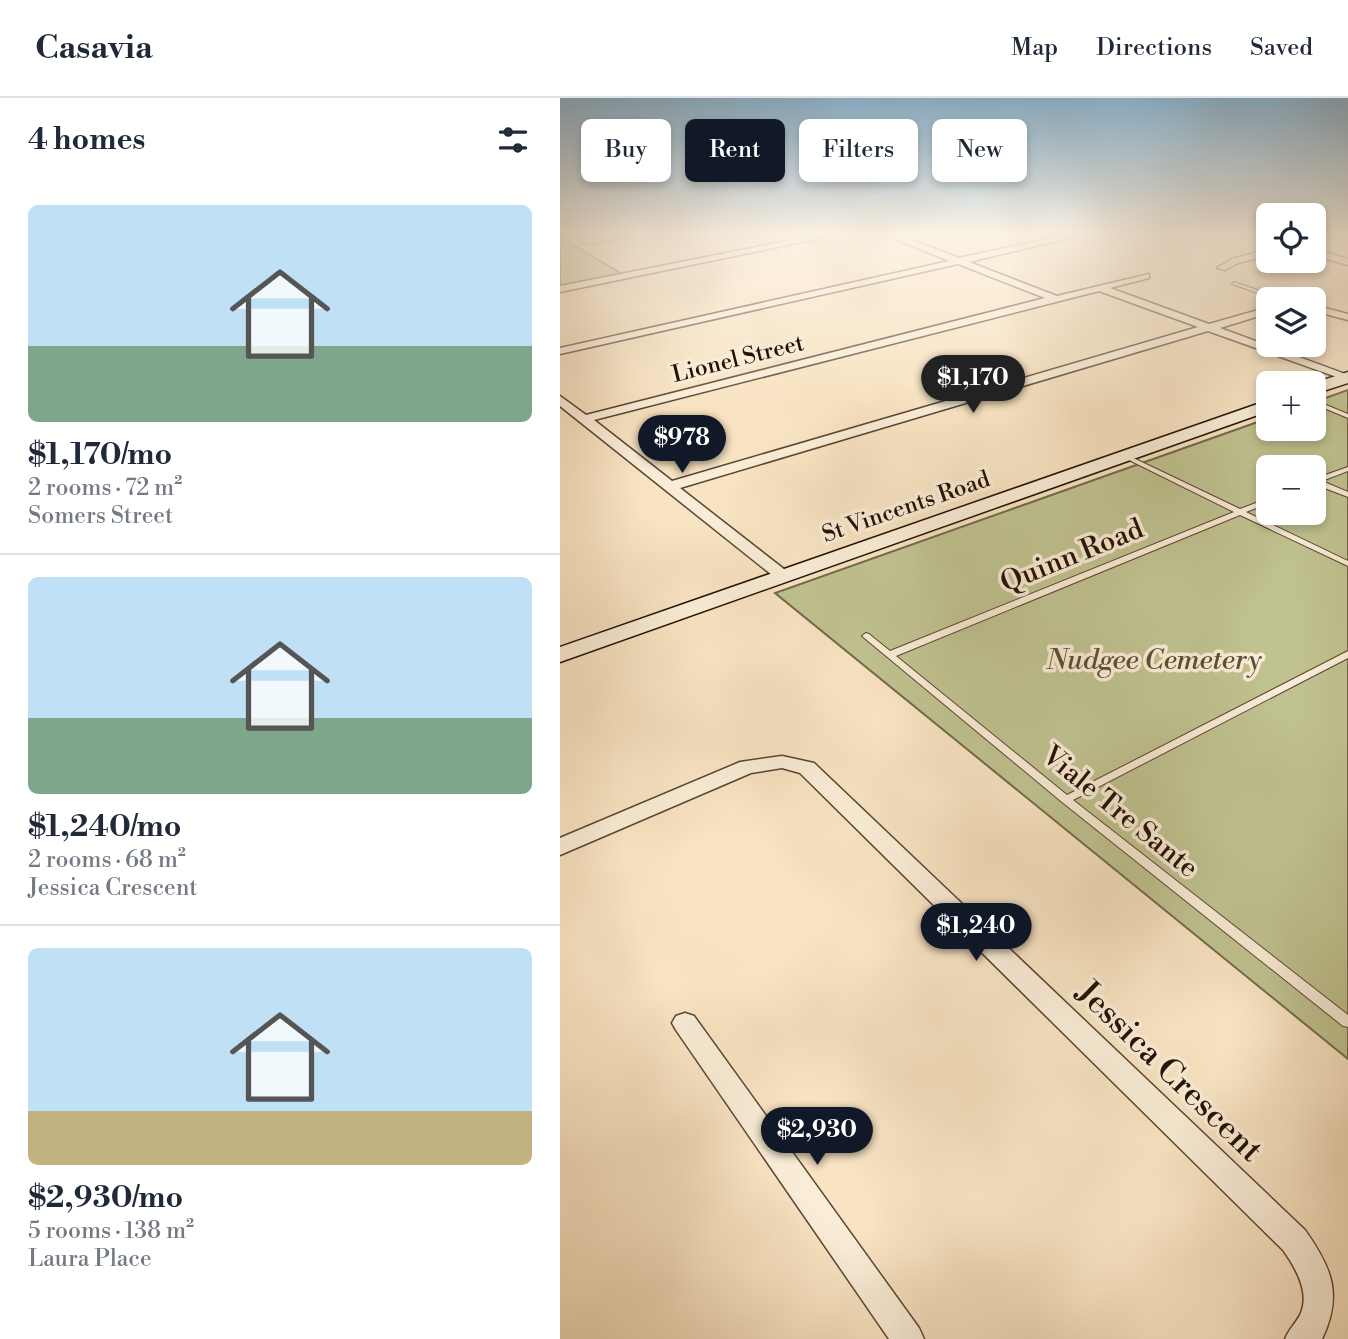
<!DOCTYPE html>
<meta charset="utf-8">
<style>
body{margin:0;font-family:"Libre Bodoni",serif;background:#f2f2f3;color:#1f2937;height:100vh;display:flex;flex-direction:column;font-size:26px;white-space:nowrap}
*{box-sizing:border-box;margin:0}
p{font-size:23px;color:#747a83}
.icon{flex:none;width:38px;height:38px;fill:none;stroke:currentColor;stroke-width:2;stroke-linecap:round;stroke-linejoin:round}
.map{position:relative;flex:1;overflow:hidden}
.side{display:flex;flex-direction:column;background:#fff;width:560px}
.side>*{flex:none}
.guide{position:absolute;left:21px;top:21px;width:662px;height:63px;display:flex;gap:14px}
.buttons{position:absolute;left:696px;top:105px;display:grid;gap:14px}
.buttons a{display:grid;place-items:center;width:70px;height:70px;border-radius:10px;background:#fff;box-shadow:0 4px 10px #0003;font-size:35px}
.price{position:absolute;translate:-50% -60px;padding:0 16px;border-radius:24px;background:#111827;color:#fff;font-size:23px;line-height:46px;filter:drop-shadow(0 2px 4px #0008)}
.price::after{content:'';position:absolute;left:50%;top:42px;width:21px;height:16px;margin-left:-10px;background:inherit;clip-path:polygon(0 0,100% 0,50% 100%)}
.price.current{background:#222;color:#fff}
ul{padding:0;list-style:none}
li{display:grid;align-content:center;gap:14px;height:371px;padding:0 28px}
li+li{border-top:2px solid #e0e1e3}
li span{display:grid;place-items:center;height:217px;border-radius:10px;color:#555}
li>.icon{margin-inline-start:auto}
span .icon{width:126px;height:126px;fill:#fffc;stroke-width:1}
li b{font-size:30px}
h2{display:flex;justify-content:space-between;align-items:center;height:84px;padding:0 28px;font-size:30px}
.chip{padding:0 24px;border-radius:10px;background:#fff;box-shadow:0 4px 10px #0003;font-size:24px;line-height:63px}
.chip.current{background:#111827;color:#fff}
header{display:flex;align-items:center;gap:42px;box-sizing:border-box;height:98px;padding:0 35px;background:#fff;border-bottom:2px solid #e0e1e3}
header strong{font-size:33px}
nav{display:flex;gap:38px;margin-inline-start:auto;font-size:24px}
main{display:flex;flex:1;min-height:0}
.map>svg:first-child{display:block}
.green{fill:#c0c391;stroke:#726a4a;stroke-width:2;fill-rule:evenodd}
.lines{fill:none;stroke-linecap:round;stroke-linejoin:round}
.service-casing{stroke:#5a4532;stroke-width:2}
.minor-casing{stroke:#5a4532;stroke-width:3}
.secondary-casing{stroke:#251002;stroke-width:3}
.service{fill:#faedd7;fill-rule:evenodd}
.minor{fill:#faedd7;fill-rule:evenodd}
.secondary{fill:#faedd7;fill-rule:evenodd}
.labels{text-anchor:middle;dominant-baseline:central;stroke-width:7;stroke-linejoin:round;paint-order:stroke}
.far-street-label{font-size:23px;fill:#251002;stroke:#faedd7}
.street-label{font-size:28px;fill:#251002;stroke:#faedd7}
.park-label{font-size:28px;font-style:italic;fill:#5b4f34;stroke:#faedd7}
.near-street-label{font-size:33px;fill:#251002;stroke:#faedd7}
</style>
<header>
<strong>Casavia</strong>
<nav><a>Map</a><a>Directions</a><a>Saved</a></nav>
</header>
<main>
<section class="side">
<h2>4 homes<svg class="icon" aria-label="filters" viewBox="0 0 24 24"><path d="M4 7h16M4 17h16"/><circle cx="9" cy="7" r="2"/><circle cx="15" cy="17" r="2"/></svg></h2>
<ul>
<li><span style="background:linear-gradient(#bfe0f5 65%,#7fa58c 0)"><svg class="icon" aria-label="home" viewBox="0 0 24 24"><path d="M3 11l9-7 9 7M6 9v11h12V9"/></svg></span><div><b>$1,170/mo</b><p>2 rooms · 72 m²</p><p>Somers Street</p></div></li>
<li><span style="background:linear-gradient(#bfe0f5 65%,#7fa58c 0)"><svg class="icon" aria-label="home" viewBox="0 0 24 24"><path d="M3 11l9-7 9 7M6 9v11h12V9"/></svg></span><div><b>$1,240/mo</b><p>2 rooms · 68 m²</p><p>Jessica Crescent</p></div></li>
<li><span style="background:linear-gradient(#bfe0f5 75%,#c2b280 0)"><svg class="icon" aria-label="home" viewBox="0 0 24 24"><path d="M3 11l9-7 9 7M6 9v11h12V9"/></svg></span><div><b>$2,930/mo</b><p>5 rooms · 138 m²</p><p>Laura Place</p></div></li>
</ul>
</section>
<div class="map">
<svg width="788" height="1241" viewBox="0 0 788 1241">
<rect width="100%" height="100%" fill="#f8e3c2"/>
<filter id="stains"><feTurbulence type="fractalNoise" baseFrequency=".00286" numOctaves="4"/><feColorMatrix values="0 0 0 0 .2 0 0 0 0 .09 0 0 0 0 .02 0 0 0 .5 -.17"/></filter>
<radialGradient id="worn" r=".72"><stop offset=".6" stop-color="#630" stop-opacity="0"/><stop offset="1" stop-color="#630" stop-opacity=".3"/></radialGradient>
<g class="green">
<polygon points="0,139 62,176 0,188"/>
<path d="M788,292v669l-573,-466 494,-175v11h45v-27zM709,369h45v46h-45z"/>
</g>
<g class="lines">
<g class="service-casing">
<g id="service">
<polygon points="674,184 721,200 722,201 715,201 672,186"/>
<polygon points="754,302 788,316 788,320 754,306"/>
<polygon points="563,357 567,357 680,411 709,400 709,405 686,414 788,463 788,468 680,417 336,558 507,697 788,553 788,560 513,702 788,917 788,929 783,928 502,704 302,538 306,535 309,536 330,553 674,414 563,359"/>
<polygon points="788,369 788,373 762,383 788,394 788,399 754,386 754,381"/>
</g>
</g>
<g class="minor-casing">
<g id="minor">
<polygon points="3,135 16,135 30,140 82,135 29,146"/>
<polygon points="267,135 286,135 0,194 0,188"/>
<path d="M321,135h13l65,25 113,-25h17l-120,29 88,34 92,-22v4l-39,10 99,36 60,-17v6l-49,15 128,47v6l-140,-50 -528,157 109,85 2,3 -8,5 -6,-2 -217,-173v-10l26,19 459,-117 -87,-34 -398,90v-6l389,-87zM539,193l99,36 -526,154 -78,-61z"/>
<polygon points="769,135 784,135 754,145 754,139"/>
<polygon points="709,151 709,157 678,165 665,172 657,170 672,161"/>
<polygon points="754,151 788,161 788,167 754,157"/>
<polygon points="754,207 788,216 788,222 754,213"/>
<path d="M222,658l32,7 491,467c27,38 38,65 17,109h-37c4,-10 11,-16 15,-24 11,-22 -5,-48 -17,-65l-483,-477 -18,-5 -31,5 -191,82v-17l180,-76z"/>
<polygon points="125,915 134,918 359,1230 364,1241 329,1241 116,932 112,925 116,918"/>
</g>
</g>
<g class="secondary-casing">
<g id="secondary">
<polygon points="788,274 788,285 754,296 754,285"/>
<polygon points="709,302 709,313 0,564 0,549"/>
</g>
</g>
<use href="#service" class="service"/>
<use href="#minor" class="minor"/>
<use href="#secondary" class="secondary"/>
</g>
<linearGradient id="sky" x2="0" y2="1"><stop stop-color="#8bb7d6"/><stop offset="0.44" stop-color="#fcf2e4"/><stop offset="1" stop-color="#fcf2e4" stop-opacity="0"/></linearGradient>
<rect width="788" height="309" fill="url(#sky)"/>
<g class="labels">
<g class="far-street-label">
<text transform="translate(178 261) rotate(-14)">Lionel Street</text>
<text transform="translate(346 409) rotate(-19)">St Vincents Road</text>
</g>
<g class="street-label">
<text transform="translate(512 458) rotate(-22)">Quinn Road</text>
<text transform="translate(560 714) rotate(39)">Viale Tre Sante</text>
</g>
<g class="park-label">
<text x="594" y="562">Nudgee Cemetery</text>
</g>
<g class="near-street-label">
<text transform="translate(609 974) rotate(44)">Jessica Crescent</text>
</g>
</g>
<rect width="100%" height="100%" filter="url(#stains)"/>
<rect width="100%" height="100%" fill="url(#worn)"/>
</svg>
<div class="buttons">
<a><svg class="icon" aria-label="locate" viewBox="0 0 24 24"><circle cx="12" cy="12" r="6"/><path d="M12 2v4M12 18v4M2 12h4M18 12h4"/></svg></a>
<a><svg class="icon" aria-label="layers" viewBox="0 0 24 24"><path d="M12 4l9 5-9 5-9-5zM3 14l9 5 9-5"/></svg></a>
<a>+</a>
<a>−</a>
</div>
<b class="price current" style="left:413px;top:317px">$1,170</b>
<b class="price" style="left:122px;top:377px">$978</b>
<b class="price" style="left:416px;top:865px">$1,240</b>
<b class="price" style="left:257px;top:1069px">$2,930</b>
<div class="guide">
<a class="chip">Buy</a>
<a class="chip current">Rent</a>
<a class="chip">Filters</a>
<a class="chip">New</a>
</div>
</div>
</main>
